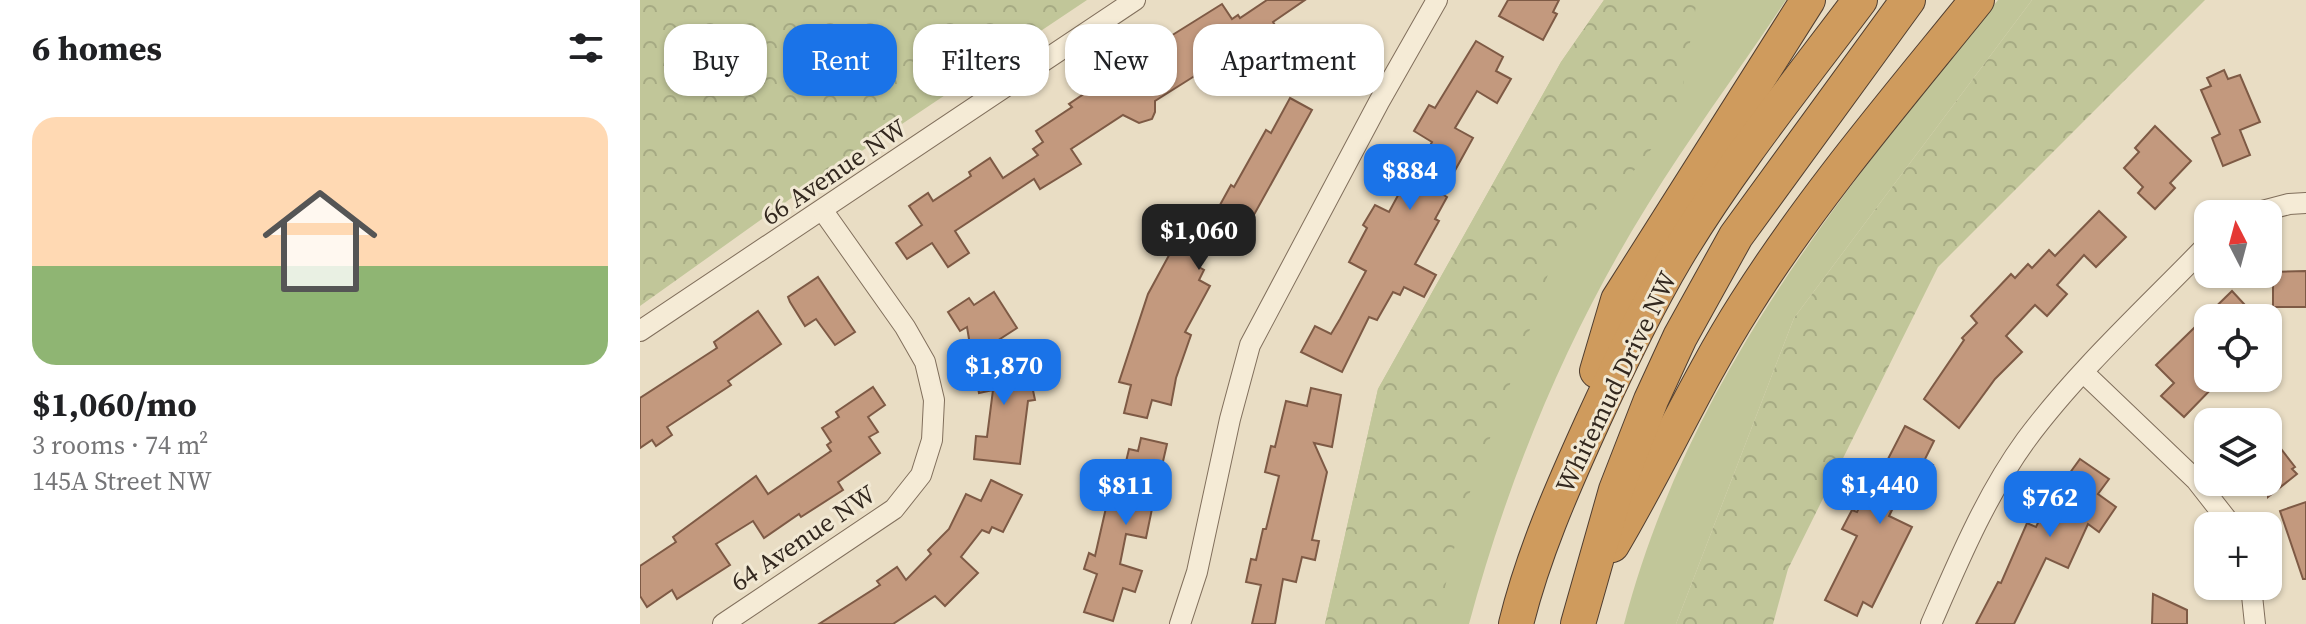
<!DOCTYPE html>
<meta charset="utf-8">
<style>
body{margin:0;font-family:"Source Serif 4",serif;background:#f6f6f6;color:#202124;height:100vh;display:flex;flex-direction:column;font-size:30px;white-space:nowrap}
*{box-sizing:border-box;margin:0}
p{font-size:26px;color:#757577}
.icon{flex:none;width:44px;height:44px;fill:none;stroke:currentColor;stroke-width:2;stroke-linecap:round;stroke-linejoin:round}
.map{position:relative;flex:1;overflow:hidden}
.side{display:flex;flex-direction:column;background:#fff;width:640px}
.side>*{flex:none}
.banner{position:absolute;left:24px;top:24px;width:760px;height:72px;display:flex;gap:16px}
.needle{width:52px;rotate:354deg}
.buttons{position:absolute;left:1554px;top:200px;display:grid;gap:16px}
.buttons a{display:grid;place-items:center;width:88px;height:88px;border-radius:16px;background:#fff;box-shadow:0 2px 6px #0004;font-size:40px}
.price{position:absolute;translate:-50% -68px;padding:0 18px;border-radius:16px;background:#1a73e8;color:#fff;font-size:26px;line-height:52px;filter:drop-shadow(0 2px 4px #0008)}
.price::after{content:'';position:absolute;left:50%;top:48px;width:24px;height:18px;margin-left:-12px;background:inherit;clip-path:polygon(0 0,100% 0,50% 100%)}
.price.on{background:#222;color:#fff}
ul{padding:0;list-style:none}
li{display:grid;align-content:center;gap:16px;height:424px;padding:0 32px}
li+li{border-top:2px solid #e0e0e0}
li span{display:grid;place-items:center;height:248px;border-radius:24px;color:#555}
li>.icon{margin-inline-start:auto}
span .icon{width:144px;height:144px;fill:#fffc;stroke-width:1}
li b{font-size:34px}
h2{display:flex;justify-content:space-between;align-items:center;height:96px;padding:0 32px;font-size:34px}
.pill{padding:0 28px;border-radius:24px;background:#fff;box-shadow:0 2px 6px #0004;font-size:28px;line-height:72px}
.pill.on{background:#1a73e8;color:#fff}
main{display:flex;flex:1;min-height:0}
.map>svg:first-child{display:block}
.green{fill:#c1c699}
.forest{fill:url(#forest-crowns)}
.building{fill:#c3997e;stroke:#7e5a45;stroke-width:2}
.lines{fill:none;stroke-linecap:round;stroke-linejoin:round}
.street-casing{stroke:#816f5c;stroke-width:22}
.highway-casing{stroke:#503e30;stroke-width:36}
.street{stroke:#f5ebd6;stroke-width:20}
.highway{stroke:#cf9b5d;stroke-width:34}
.labels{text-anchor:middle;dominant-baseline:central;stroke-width:6;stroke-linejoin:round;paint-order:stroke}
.street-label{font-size:26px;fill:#33281f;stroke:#f1e8d3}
</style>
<main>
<section class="side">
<h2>6 homes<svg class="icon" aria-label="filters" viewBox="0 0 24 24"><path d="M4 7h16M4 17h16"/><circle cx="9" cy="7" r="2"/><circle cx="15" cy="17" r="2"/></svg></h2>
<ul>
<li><span style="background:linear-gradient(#ffd9b3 60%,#8fb573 0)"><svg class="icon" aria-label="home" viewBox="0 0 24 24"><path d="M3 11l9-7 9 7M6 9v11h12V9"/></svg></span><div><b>$1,060/mo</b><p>3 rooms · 74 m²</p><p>145A Street NW</p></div></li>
</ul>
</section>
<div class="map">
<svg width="1666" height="624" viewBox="0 0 1666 624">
<defs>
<pattern id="forest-crowns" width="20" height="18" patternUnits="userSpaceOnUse" patternTransform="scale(2)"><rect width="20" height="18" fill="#c1c699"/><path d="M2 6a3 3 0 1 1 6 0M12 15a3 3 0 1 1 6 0" fill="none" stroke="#a6aa83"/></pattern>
</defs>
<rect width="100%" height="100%" fill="#e9ddc4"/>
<g class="green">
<path d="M964,0h182c-46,69 -96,136 -139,206 -80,129 -139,272 -178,418h-144l53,-235 183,-327z"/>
<path d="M1358,0h34l-238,318 -118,306h-52c64,-245 218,-432 374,-624z"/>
</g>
<g class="forest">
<polygon points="0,0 447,0 150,199 0,306"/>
<polygon points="964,0 1057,0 1038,116 980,188 918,244 887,338 823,511 799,613 790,624 685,624 738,389 921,62"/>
<polygon points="1392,0 1565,0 1298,267 1148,569 1133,624 1036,624 1154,318"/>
</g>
<g class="building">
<polygon points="627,0 665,0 633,22 638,30 595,59 591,53 515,101 515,112 512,119 499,123 483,115 431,149 441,164 400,189 394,179 315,231 329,253 308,267 292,243 267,259 256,243 282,225 269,206 288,193 293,201 331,176 329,172 350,158 363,178 398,155 393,149 403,142 396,131 432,107 429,104 469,77 474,84 485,78 487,81 518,62 510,49 582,4 592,19 598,15 600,18"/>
<polygon points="868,0 919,0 913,12 917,14 903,40 859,16"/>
<polygon points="836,41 863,57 856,71 871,79 857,103 837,91 815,128 833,138 802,194 807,197 795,219 799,221 775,264 796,275 784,297 764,287 760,295 753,292 737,320 729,317 702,372 661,352 675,326 691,334 700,319 726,271 709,262 727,228 723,225 735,205 749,212 769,175 773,177 792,142 774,131 789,105 795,108"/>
<polygon points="1584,70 1588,79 1600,75 1620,122 1600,130 1610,155 1583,166 1572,138 1580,134 1561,90 1571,86 1567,78"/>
<polygon points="650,98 672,110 595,249 575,238 559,267 564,270 559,280 570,286 545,332 551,335 536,378 531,405 512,400 507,418 484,413 491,385 479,382 508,294 540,235 553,243 570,212 575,214 591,185 594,187 626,130 631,133"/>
<polygon points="1515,126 1551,161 1530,183 1535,188 1515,209 1498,193 1503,187 1484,168 1499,152 1495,148"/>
<polygon points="1459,211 1486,237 1456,267 1444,255 1417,285 1427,294 1407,316 1395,305 1366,336 1382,352 1355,379 1319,428 1284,399 1324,340 1322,338 1337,323 1331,316 1371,274 1375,278 1388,264 1392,268 1409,250 1415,256"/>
<polygon points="1666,271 1666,307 1633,307 1633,272"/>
<polygon points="178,277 215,332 195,345 176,319 165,326 150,302 148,297"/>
<polygon points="1592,291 1617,318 1568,318 1568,378 1574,378 1578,382 1544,417 1521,396 1534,383 1516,365"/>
<polygon points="354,292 377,328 332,357 327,327 320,331 308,312 329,298 334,305"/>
<polygon points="118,311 141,344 88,381 91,385 27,427 32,435 16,446 12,440 0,448 0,398 77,348 74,342"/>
<polygon points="385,352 395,400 388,401 380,464 334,459 336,436 347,437 353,390 339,393 333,362"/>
<polygon points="233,387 245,405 228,417 238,432 229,437 240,453 198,482 203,490 161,517 159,514 124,538 113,521 76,544 90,565 37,599 32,590 7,607 0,596 0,566 36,542 33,537 116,476 128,494 191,451 187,445 191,442 182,428 199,417 196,412"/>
<polygon points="671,388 701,395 692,447 674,443 687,472 672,540 679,541 675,560 662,557 656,582 643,579 635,624 612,624 621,585 606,582 611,559 616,560 623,529 626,529 639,476 625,472 631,446 635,447 646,401 667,406"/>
<polygon points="1265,426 1294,441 1284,461 1293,465 1281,490 1266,482 1249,516 1272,527 1232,607 1223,602 1217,616 1185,600 1217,536 1202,529 1212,510 1217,512 1230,486 1233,488"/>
<polygon points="1628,432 1655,467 1652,469 1657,474 1628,497"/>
<polygon points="501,438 527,444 521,470 528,471 521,501 514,499 506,538 486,534 480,564 502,571 495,592 483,588 473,621 444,612 457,574 444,569 449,553 455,556 468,499 477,500 489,449 498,451"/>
<polygon points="1440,459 1469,479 1458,494 1476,507 1459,532 1448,524 1428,568 1406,558 1374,624 1336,624 1358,582 1361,583 1387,523 1396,527 1409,500 1404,496 1418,477 1424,481"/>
<polygon points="351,480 382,495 363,532 352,527 349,533 342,530 321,557 338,573 305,606 295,596 253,624 179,624 240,585 237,581 257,567 266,580 291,554 288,550 309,529 326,494 341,501"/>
<polygon points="1666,502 1666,579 1663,579 1640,511"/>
<polygon points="1513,594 1547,610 1547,624 1512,624"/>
</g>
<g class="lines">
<g class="street-casing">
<g id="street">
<polyline points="1611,214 1649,204 1666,203"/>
<polyline points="0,331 495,0"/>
<polyline points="1444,373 1556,480 1592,526"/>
<polyline points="1611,586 1615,624"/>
<polyline points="83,624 254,509 281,475 292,440 294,400 285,362 265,327 183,211"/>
<polyline points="540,624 557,572 590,419 610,345 739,102 797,0"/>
<path d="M1291,624c27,-62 55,-129 95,-184 51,-69 122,-134 182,-196"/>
</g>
</g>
<g class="highway-casing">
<g id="highway">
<polyline points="957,371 978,300 1168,0"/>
<path d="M972,545c47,-79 84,-163 133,-240 68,-108 152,-206 232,-305"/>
<path d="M876,624c17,-69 46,-135 75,-199 26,-57 53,-114 85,-168 54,-90 121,-173 184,-257"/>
<polyline points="938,624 976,490 1011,400 1040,337 1096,236 1268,0"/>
</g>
</g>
<use href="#street" class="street"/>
<use href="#highway" class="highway"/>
</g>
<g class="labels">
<g class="street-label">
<text transform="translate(194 172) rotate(-34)">66 Avenue NW</text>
<text transform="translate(976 382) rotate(-64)">Whitemud Drive NW</text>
<text transform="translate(163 538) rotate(-34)">64 Avenue NW</text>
</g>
</g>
</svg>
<div class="buttons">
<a><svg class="needle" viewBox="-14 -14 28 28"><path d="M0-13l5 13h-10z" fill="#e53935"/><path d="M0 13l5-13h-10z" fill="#757577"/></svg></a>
<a><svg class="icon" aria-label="locate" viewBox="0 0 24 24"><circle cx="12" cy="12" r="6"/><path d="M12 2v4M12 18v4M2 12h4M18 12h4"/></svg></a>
<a><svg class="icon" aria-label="layers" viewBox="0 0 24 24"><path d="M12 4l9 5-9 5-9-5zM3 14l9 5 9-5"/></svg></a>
<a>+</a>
</div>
<b class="price" style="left:770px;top:212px">$884</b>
<b class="price on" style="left:559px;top:272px">$1,060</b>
<b class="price" style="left:364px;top:407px">$1,870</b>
<b class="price" style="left:1240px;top:526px">$1,440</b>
<b class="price" style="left:486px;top:527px">$811</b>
<b class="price" style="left:1410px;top:539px">$762</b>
<div class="banner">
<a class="pill">Buy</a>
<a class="pill on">Rent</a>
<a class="pill">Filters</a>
<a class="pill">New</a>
<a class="pill">Apartment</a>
</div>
</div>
</main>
